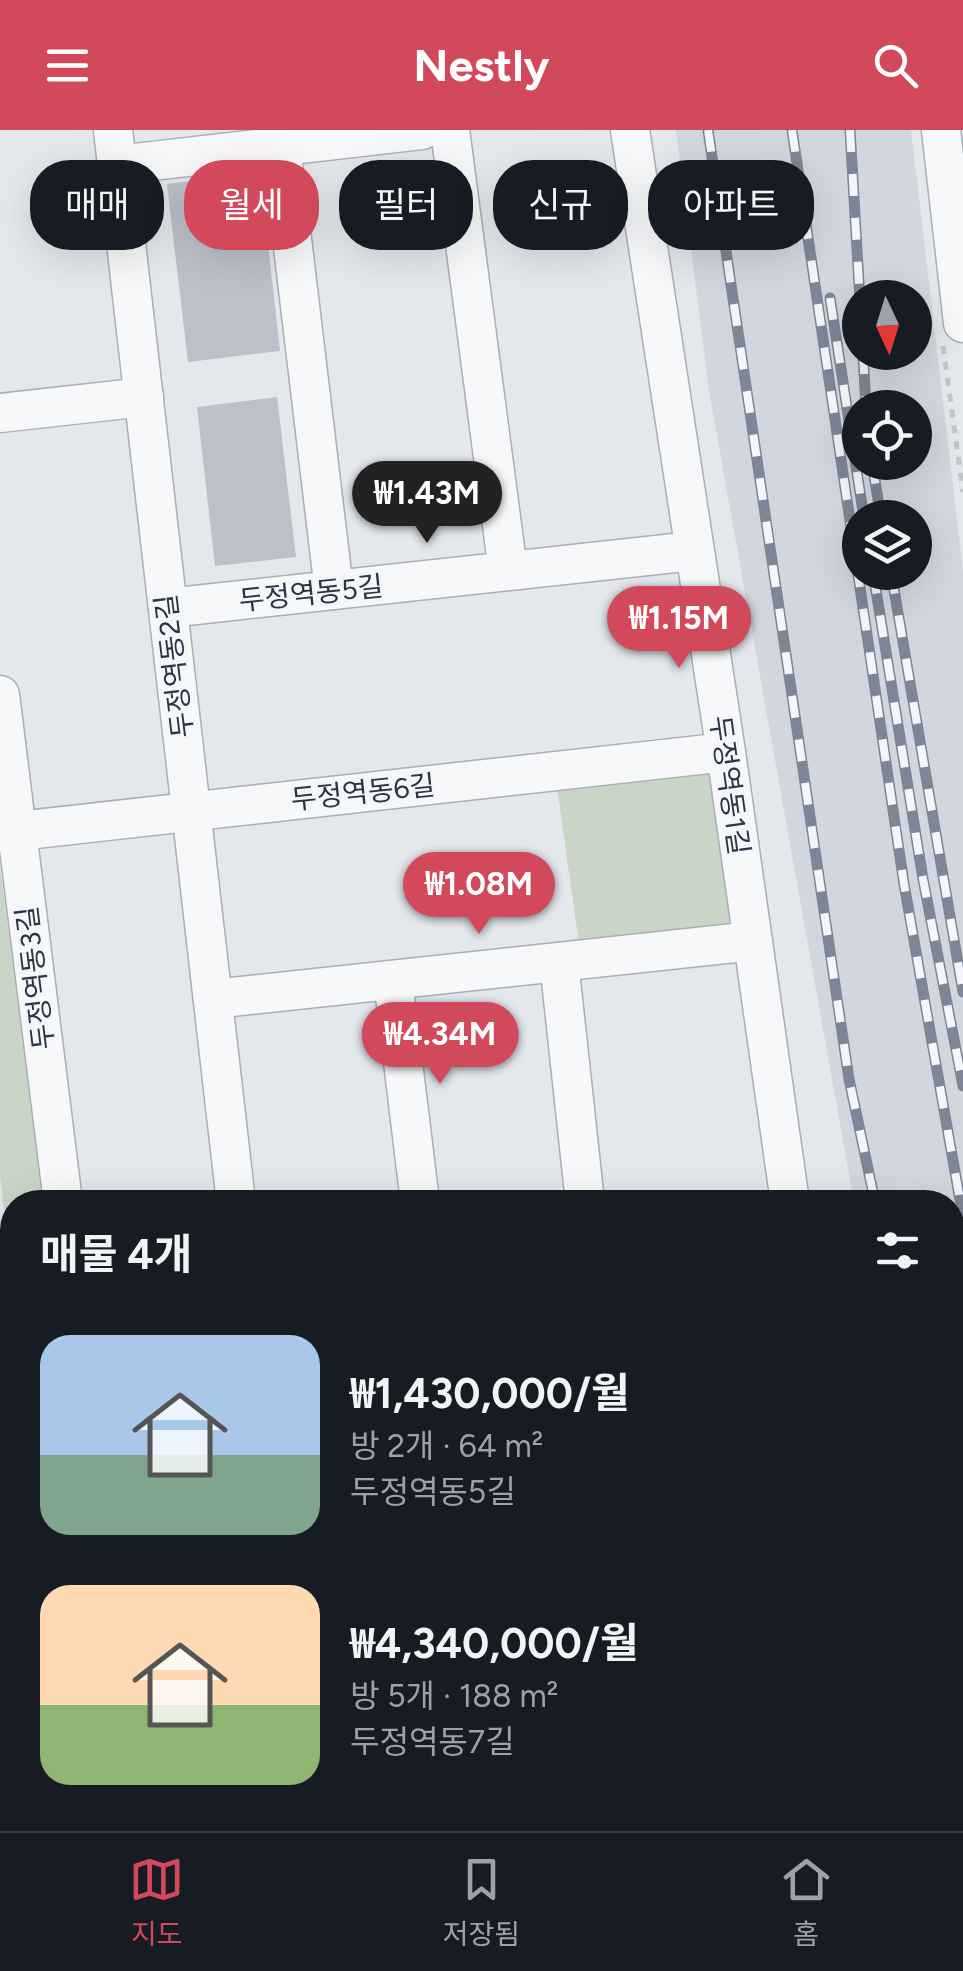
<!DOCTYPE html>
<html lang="ko">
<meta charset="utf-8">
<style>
body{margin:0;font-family:Figtree,"Noto Sans KR",sans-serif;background:#20242c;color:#f1f3f6;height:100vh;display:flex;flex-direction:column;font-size:38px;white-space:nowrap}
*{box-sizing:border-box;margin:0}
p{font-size:32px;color:#9ea1a6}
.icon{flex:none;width:55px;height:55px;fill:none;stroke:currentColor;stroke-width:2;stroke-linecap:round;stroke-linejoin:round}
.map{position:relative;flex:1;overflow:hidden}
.side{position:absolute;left:0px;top:1060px;width:965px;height:642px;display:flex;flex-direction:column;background:#171b24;border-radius:40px 40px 0 0;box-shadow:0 10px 40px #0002}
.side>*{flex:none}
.banner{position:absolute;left:30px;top:30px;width:905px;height:90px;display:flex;gap:20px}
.needle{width:65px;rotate:176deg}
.controls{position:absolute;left:842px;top:150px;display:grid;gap:20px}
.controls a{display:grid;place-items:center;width:90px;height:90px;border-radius:50%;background:#171b24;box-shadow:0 10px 40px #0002;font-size:50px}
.price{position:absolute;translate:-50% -85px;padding:0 22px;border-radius:35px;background:#d1495b;color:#fff;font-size:32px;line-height:65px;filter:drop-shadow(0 2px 5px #0008)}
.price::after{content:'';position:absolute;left:50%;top:60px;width:30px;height:22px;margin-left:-15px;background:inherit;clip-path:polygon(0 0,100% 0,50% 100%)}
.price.active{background:#222;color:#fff}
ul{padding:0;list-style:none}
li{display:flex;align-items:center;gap:30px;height:250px;padding:0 40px}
li span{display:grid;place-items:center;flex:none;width:280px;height:200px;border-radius:30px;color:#555}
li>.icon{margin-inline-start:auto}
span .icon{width:120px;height:120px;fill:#fffc;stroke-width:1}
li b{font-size:42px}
h2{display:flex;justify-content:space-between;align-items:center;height:120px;padding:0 40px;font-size:42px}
.tag{padding:0 35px;border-radius:40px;background:#171b24;box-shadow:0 10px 40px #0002;font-size:35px;line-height:90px}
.tag.active{background:#d1495b;color:#fff}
header{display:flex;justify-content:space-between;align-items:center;height:130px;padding:0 40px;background:#d1495b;color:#fff;font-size:45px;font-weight:700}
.tab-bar{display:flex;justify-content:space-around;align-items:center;height:140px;border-top:2px solid #363941;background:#171b24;font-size:28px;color:#9ea1a6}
.tab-bar a{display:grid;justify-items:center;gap:5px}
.tab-bar .active{color:#d1495b}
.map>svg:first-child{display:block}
.built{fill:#d2d6de;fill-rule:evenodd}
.green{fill:#c9d6c5}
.building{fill:#bbc0ca}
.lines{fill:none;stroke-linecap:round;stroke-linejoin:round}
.minor-casing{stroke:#a9aeb7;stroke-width:41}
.major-casing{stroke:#a3abb8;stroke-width:51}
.highway-casing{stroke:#8b94a3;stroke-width:59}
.path{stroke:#c2c5cb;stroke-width:5;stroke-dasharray:8 8;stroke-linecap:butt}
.minor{stroke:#f7f8fa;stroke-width:38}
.major{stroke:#fff;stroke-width:48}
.highway{stroke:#fff;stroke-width:55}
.rail-casing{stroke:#7d8696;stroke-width:11}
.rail{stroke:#f4f6f9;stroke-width:8;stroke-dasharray:22;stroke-linecap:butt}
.major-bridge-casing{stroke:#a3abb8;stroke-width:51;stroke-linecap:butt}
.major-bridge{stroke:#fff;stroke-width:48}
.labels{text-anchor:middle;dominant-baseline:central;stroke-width:8;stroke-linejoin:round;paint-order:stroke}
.street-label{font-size:28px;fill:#2b3445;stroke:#f4f6f9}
</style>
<header><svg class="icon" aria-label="menu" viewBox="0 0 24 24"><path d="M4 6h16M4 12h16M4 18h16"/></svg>Nestly<svg class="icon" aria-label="search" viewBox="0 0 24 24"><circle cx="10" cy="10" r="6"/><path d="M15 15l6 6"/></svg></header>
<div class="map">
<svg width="963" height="1701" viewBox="0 0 963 1701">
<rect width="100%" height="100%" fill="#e4e7ec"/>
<path class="built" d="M676,0h235l52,441v1111l-11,-39v-441h-98l-145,-811zM860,168h55v54h-55zM860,278h55v54h-55zM860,388h55v54h-55z"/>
<g class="green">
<polygon points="717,632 742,805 580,821 556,650"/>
<polygon points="0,738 45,1072 12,1072 12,1147 0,1046"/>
</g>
<g class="building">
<polygon points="260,43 280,221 188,232 167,54"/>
<polygon points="277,267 296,427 215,436 197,277"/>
</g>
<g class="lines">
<g class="minor-casing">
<g id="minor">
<polyline points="113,0 236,1072"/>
<polyline points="450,0 508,441"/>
<polyline points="630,0 726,622 790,1072"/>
<polyline points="941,0 963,193"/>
<polyline points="281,17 334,460"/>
<polyline points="117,35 422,0"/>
<polyline points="0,283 144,267"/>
<polyline points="168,478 693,421"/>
<polyline points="0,565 63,1072"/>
<polyline points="0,703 726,622"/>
<polyline points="559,832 585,1072"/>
<polyline points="393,850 420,1072"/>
<polyline points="213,869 753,811"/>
<polyline points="728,1701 733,1690"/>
</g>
</g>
<g class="major-casing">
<g id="major">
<polyline points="0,1266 12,1298"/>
<polyline points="0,1346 12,1361"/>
<polyline points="0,1460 12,1458"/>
<polyline points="952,1468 963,1467"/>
<polyline points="0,1596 12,1594"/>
<polyline points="0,1667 12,1652"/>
</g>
</g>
<g class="highway-casing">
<g id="highway">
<polyline points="0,1504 12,1502"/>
<polyline points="0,1551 12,1549"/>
</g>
</g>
<g class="path">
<polyline points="943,216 963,362"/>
<polyline points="952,1362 963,1361"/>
<polyline points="952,1521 963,1520"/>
</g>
<use href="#minor" class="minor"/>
<use href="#major" class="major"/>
<use href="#highway" class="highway"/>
<g class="rail-casing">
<g id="rail">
<polyline points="708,0 849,949 875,1072"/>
<polyline points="792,0 904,754 963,1087"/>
<polyline points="850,0 860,171"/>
<polyline points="830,168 864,388"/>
<polyline points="863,222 866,278"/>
<polyline points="872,332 881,388"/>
<polyline points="873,442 923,749 963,956"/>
<polyline points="891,442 963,862"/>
<polyline points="952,1365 963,1412"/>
</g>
</g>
<use href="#rail" class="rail"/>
<g class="major-bridge-casing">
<polyline id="major-bridge" points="952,1404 963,1403"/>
</g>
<use href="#major-bridge" class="major-bridge"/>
</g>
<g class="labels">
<g class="street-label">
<text transform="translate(311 463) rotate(-6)">두정역동5길</text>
<text transform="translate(174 536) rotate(-97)">두정역동2길</text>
<text transform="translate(730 655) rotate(82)">두정역동1길</text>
<text transform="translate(363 662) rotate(-6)">두정역동6길</text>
<text transform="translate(35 848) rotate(-97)">두정역동3길</text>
</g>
</g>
</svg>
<div class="controls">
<a><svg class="needle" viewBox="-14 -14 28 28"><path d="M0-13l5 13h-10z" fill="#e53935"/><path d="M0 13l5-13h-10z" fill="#9ea1a6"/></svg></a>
<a><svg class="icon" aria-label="locate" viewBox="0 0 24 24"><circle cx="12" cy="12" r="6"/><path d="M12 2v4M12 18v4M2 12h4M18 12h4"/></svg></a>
<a><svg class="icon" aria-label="layers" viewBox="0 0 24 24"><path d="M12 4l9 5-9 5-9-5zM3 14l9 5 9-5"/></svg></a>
</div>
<b class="price active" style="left:427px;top:416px">₩1.43M</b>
<b class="price" style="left:679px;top:541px">₩1.15M</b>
<b class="price" style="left:479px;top:807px">₩1.08M</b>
<b class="price" style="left:440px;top:957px">₩4.34M</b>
<div class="banner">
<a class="tag">매매</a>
<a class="tag active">월세</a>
<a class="tag">필터</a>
<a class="tag">신규</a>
<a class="tag">아파트</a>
</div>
<section class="side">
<h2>매물 4개<svg class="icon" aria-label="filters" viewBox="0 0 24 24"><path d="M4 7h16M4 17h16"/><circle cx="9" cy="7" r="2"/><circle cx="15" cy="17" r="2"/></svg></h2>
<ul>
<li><span style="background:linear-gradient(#a9c7e8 60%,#7fa58c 0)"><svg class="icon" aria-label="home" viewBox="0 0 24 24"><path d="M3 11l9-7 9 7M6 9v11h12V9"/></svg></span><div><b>₩1,430,000/월</b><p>방 2개 · 64 m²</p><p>두정역동5길</p></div></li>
<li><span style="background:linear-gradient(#ffd9b3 60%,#8fb573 0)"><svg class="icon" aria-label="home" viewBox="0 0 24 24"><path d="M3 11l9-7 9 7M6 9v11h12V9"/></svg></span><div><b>₩4,340,000/월</b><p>방 5개 · 188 m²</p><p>두정역동7길</p></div></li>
</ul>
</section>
</div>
<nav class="tab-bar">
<a class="active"><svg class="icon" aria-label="map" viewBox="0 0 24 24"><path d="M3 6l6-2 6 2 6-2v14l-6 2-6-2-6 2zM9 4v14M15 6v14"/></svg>지도</a>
<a><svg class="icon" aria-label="saved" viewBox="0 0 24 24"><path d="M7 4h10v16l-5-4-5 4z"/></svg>저장됨</a>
<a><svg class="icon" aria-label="home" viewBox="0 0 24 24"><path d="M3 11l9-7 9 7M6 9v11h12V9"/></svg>홈</a>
</nav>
